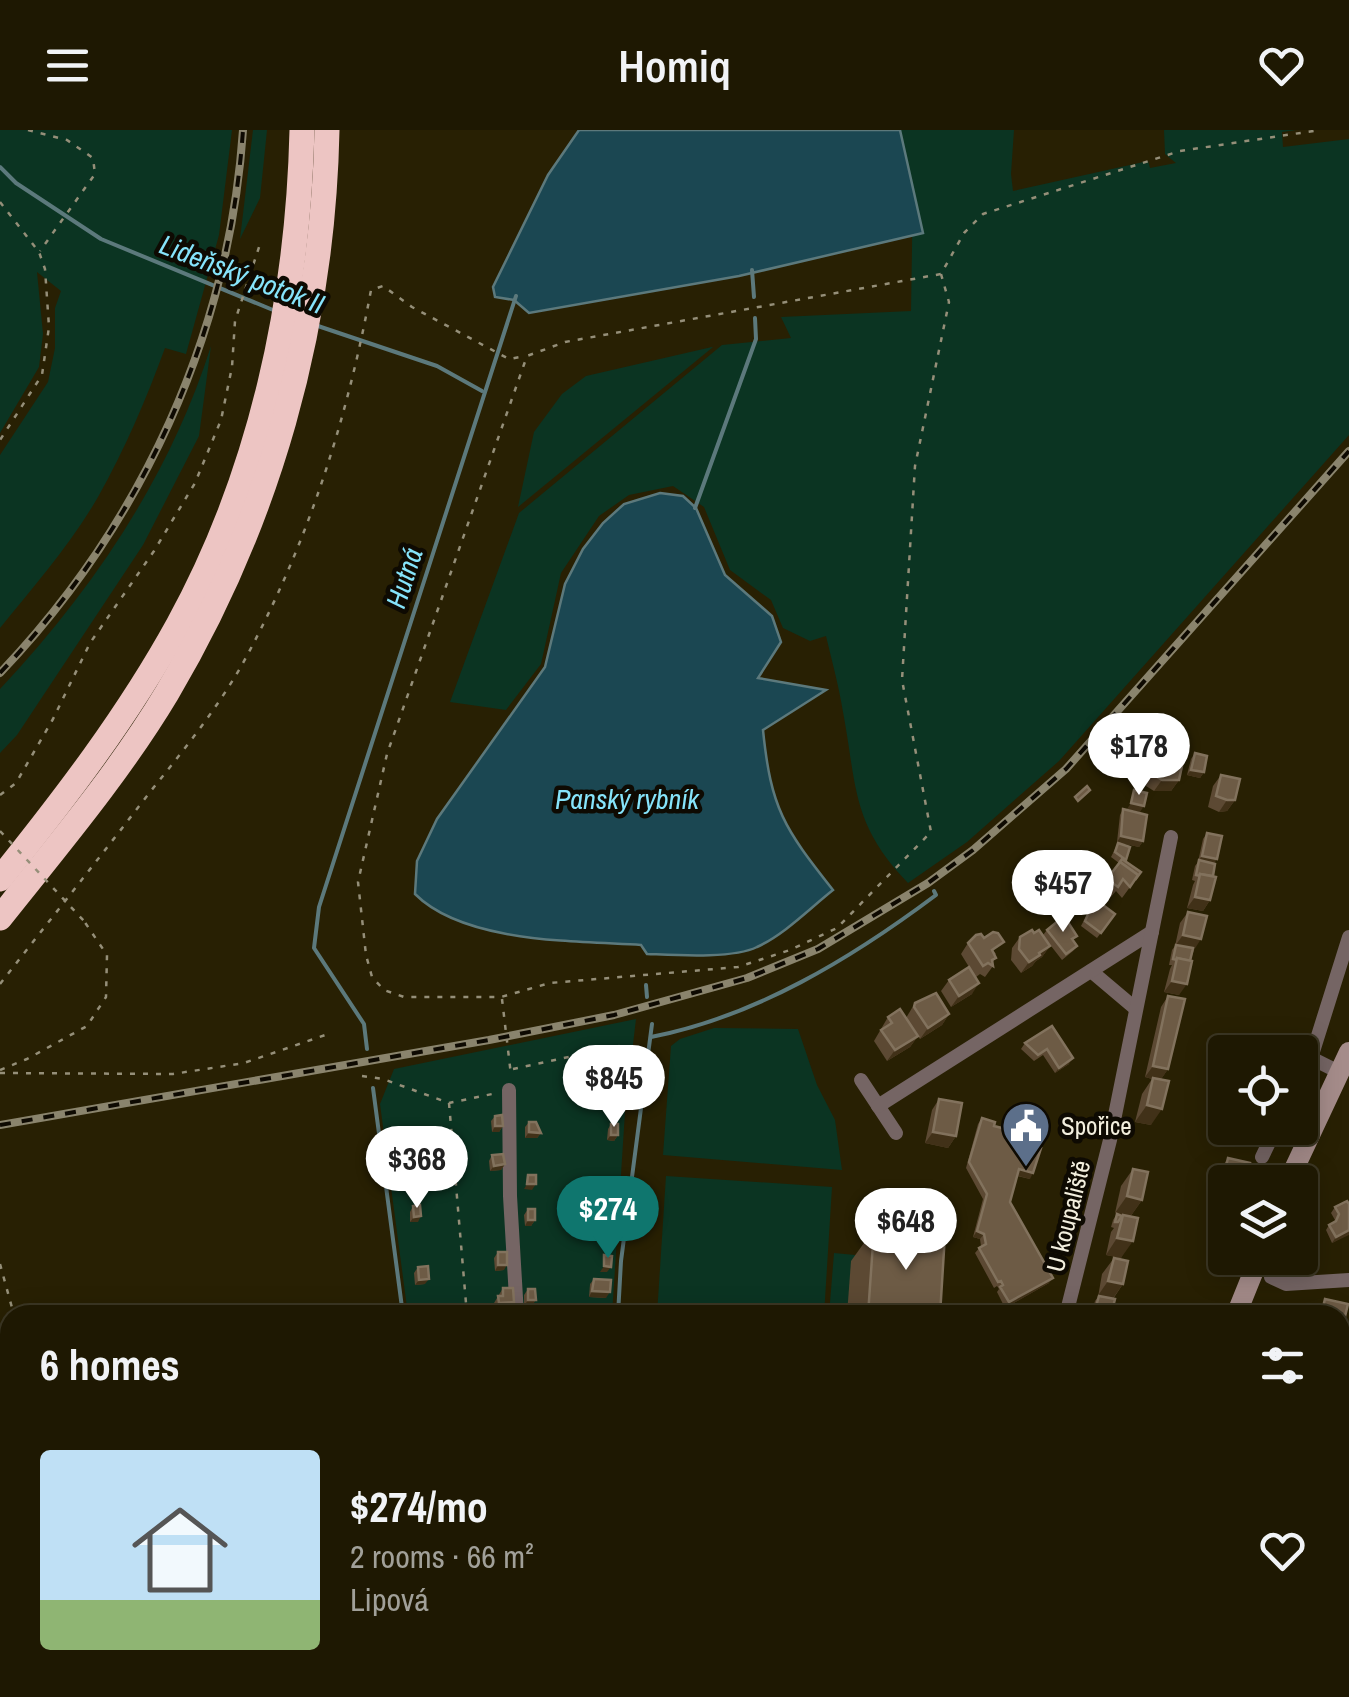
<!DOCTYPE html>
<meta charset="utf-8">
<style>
body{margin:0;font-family:"Archivo Narrow",sans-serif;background:#2b2511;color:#f1f3f6;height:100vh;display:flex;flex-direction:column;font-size:38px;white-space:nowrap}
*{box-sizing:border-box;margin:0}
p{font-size:32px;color:#a1a099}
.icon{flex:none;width:55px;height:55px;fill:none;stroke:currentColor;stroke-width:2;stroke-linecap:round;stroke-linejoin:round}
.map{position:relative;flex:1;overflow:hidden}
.details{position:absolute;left:0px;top:1175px;width:1350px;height:392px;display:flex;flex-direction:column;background:#1e1802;border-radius:30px 30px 0 0;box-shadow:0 5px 25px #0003,0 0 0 2px #3c3724}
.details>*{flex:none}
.tools{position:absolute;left:1208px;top:905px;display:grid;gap:20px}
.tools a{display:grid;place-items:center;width:110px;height:110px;border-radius:10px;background:#1e1802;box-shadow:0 5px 25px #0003,0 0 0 2px #3c3724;font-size:50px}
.price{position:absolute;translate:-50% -85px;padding:0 22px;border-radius:35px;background:#fff;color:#222;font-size:32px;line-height:65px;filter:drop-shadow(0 2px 5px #0008)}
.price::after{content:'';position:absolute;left:50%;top:60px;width:30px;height:22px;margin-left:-15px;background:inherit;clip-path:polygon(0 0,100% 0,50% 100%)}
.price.current{background:#0f766e;color:#fff}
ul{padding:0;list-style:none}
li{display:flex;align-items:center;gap:30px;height:250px;padding:0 40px}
li span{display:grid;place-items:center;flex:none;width:280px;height:200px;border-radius:10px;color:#555}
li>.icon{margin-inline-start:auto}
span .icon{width:120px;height:120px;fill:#fffc;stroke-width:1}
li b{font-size:42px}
h2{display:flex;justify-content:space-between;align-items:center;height:120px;padding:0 40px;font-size:42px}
header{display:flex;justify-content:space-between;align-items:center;height:130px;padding:0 40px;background:#1e1802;font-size:45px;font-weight:600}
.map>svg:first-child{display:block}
.green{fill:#0b3422}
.water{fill:#1b4752;stroke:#5c797c;stroke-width:2.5}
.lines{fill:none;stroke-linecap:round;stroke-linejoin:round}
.stream{stroke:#5c797c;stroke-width:4}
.path{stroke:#958f79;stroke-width:2.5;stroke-dasharray:5 8;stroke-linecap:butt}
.lane{stroke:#756564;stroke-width:6}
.street{stroke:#756564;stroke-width:14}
.secondary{stroke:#a58c8a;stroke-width:20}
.highway{stroke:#edc5c3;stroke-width:25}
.rail-casing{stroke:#8a846d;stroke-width:8}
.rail{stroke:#0e0a02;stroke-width:4;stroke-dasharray:11;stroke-linecap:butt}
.path-bridge{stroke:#958f79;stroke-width:2.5;stroke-dasharray:5 8;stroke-linecap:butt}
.wall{fill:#5c4933}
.shaded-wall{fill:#413118}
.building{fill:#6d5b45;stroke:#82725d;stroke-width:2.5}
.labels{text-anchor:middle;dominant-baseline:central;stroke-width:9;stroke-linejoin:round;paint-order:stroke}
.poi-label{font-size:25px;fill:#f3efde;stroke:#0e0a02;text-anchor:start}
.street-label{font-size:25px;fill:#f3efde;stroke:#0e0a02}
.water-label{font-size:28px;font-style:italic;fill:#86e4fb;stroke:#0e0a02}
</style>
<header><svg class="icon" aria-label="menu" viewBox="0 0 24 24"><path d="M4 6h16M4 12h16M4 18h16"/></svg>Homiq<svg class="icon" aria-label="heart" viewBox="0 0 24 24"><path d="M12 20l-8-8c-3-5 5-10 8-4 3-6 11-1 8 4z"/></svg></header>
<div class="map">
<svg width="1349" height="1567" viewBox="0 0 1349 1567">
<rect width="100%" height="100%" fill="#282003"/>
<g class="green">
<path d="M0,0h232l-13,105 -33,119 -21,-6c-19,52 -40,101 -67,149 -27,47 -64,89 -98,131v-173l48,-73 7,-34v-40l6,-17 -24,-19 6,62 -4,33 -39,66z"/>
<polygon points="253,0 267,0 260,68 240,109"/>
<path d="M900,0h114l-3,44 2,17 135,-30 2,7 26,-5 -11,-9 -1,-24h132l-14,2 1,15 66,-8v296l-290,326 -92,81 -59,41c-57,-59 -51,-97 -65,-171 -4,-25 -11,-51 -17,-76l-16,5 -27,-13 -12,-28 -41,-30 -26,-63 -31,-21 -44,9 -30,21 -38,57 -20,91 -35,46 -56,-8 69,-189 203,-168 69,-7 -10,-21 130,-6 2,-126z"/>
<path d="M211,216l-12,90 -56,109 -126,190 -17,18v-64c93,-99 170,-213 211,-343z"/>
<polygon points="712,217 713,217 518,377 534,302 562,264 586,246"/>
<polygon points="636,889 625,982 612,1185 408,1185 380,974 394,939"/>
<polygon points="714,898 798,899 817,955 835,990 842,1040 663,1025 671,916 680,909"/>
<polygon points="666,1046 832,1057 824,1185 657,1185"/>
<polygon points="834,1123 855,1125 855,1132 921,1185 829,1185"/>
<polygon points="0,1220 10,1257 10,1558 103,1558 106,1567 0,1567"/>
</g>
<g class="water">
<polygon points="579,0 900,0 923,103 739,146 529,183 514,170 495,167 493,157 548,45"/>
<path d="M660,363l23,3 13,12 29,67 47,41 9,26 -23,36 68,12 -63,40c8,79 21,98 70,160 -24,19 -48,44 -76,57 -24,12 -83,8 -110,7l-6,-9c-66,-4 -177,-2 -226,-51l2,-33 20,-42 108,-152 20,-83 18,-35 20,-26 21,-19z"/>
</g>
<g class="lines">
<g class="stream">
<polyline points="0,37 16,53 101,109 273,180"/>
<polyline points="752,140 754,167"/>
<polyline points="315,195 437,236 482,261"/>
<polyline points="695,378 756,209 755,188"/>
<polyline points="646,855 647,867"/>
<path d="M651,907c104,-20 201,-79 285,-142l-2,-4"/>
<polyline points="367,919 364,894 314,818 319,777 516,166"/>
<polyline points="373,958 403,1185"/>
<polyline points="618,1185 621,1131 652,894"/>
<polyline points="1340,1398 1349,1395"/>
<polyline points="532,1558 536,1567"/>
<polyline points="1071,1567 1078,1558"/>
</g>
<g class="path">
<polyline points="28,0 67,10 93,28 95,44 40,121"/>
<polyline points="0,72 39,122 45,139 49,197 42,245 0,310"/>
<polyline points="941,144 949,172 915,336 902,550 931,702 837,798 790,820 738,837 550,853 501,867 404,867 384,860 372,847 366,825 358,752 387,624 527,226 565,212 941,144 964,103 983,84 1180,21 1320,0"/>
<polyline points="0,665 16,653 53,589 90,513 154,421 195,353 221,290 232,237 235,191 261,111"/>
<path d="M0,854c50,-64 100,-127 150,-192 33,-41 67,-83 93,-129 64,-117 104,-242 128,-373l12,-4 29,21 97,52 16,-3"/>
<polyline points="502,869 511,945"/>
<polyline points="513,939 624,915"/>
<polyline points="0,940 27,929 87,896 106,867 107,825 84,791"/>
<polyline points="0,943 173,944 244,933 331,903"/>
<polyline points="362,946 383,949 449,973 497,963"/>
<polyline points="449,973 467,1185"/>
<polyline points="0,1134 14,1185"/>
</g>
<g class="lane">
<polyline points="1231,1558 1246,1560"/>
<polyline points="1184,1567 1186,1558"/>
</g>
<g class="street">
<polyline points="1091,841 1136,879"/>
<polyline points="1311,928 1339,942"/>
<polyline points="1300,949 1311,928 1349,807"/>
<polyline points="861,950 896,1003"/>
<polyline points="509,960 510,1066 517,1185"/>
<polyline points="878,976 1152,802"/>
<polyline points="1262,1027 1276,998"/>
<polyline points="1271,1147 1286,1154 1349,1150"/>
<polyline points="1066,1185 1110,1010 1171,707"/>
<polyline points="1340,1383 1349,1380"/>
<polyline points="1340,1415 1349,1413"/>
<polyline points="588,1558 591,1567"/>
<polyline points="1055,1567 1062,1558"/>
</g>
<g class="secondary">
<polyline points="1288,1052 1349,922"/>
<polyline points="1236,1185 1259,1128"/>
<polyline points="1139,1567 1140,1558"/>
</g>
<g class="highway">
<path d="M0,749c65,-81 128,-163 178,-254 83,-151 120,-324 124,-495"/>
<path d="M0,788c58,-73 119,-145 167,-225 102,-172 156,-364 160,-563"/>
</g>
<g class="rail-casing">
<g id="rail">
<path d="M0,543c141,-148 229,-338 243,-543"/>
<polyline points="0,995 489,910 614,885 747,848 818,819 928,753 973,720 1066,639 1349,321"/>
</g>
</g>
<use href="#rail" class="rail"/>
<polyline class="path-bridge" points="0,701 84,791"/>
</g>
<g class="wall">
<polygon points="1162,615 1179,650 1171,661 1154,661 1146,656 1154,626"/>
<polygon points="1195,623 1204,642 1200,648 1187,645 1191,629"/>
<polygon points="1221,645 1235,670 1227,681 1219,682 1208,677 1213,656"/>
<polygon points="1123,679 1143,711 1139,717 1117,712 1120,685"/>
<polygon points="1207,703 1214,733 1210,770 1203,781 1187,778 1193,755 1195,751 1192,750 1195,736 1198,732 1203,709"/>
<polygon points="1118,713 1125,731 1141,742 1122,768 1116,761 1110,768 1099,760 1119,733 1111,727"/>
<polygon points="1095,769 1115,784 1097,808 1081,796"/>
<polygon points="1188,782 1194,820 1179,865 1164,862 1170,839 1172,835 1169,835 1172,820 1175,816 1180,793"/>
<polygon points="1047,800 1077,806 1073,810 1077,816 1073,821 1062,830 1044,807 1050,816 1042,827 1036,831 1032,836 1021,843 1011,830 1012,818 1020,807 1034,803 1043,805"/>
<polygon points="984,808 996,824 994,825 996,828 992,833 993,836 985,847 980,844 976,847 972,864 951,877 941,861 949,850 969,837 961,824 968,813"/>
<polygon points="1168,866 1168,939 1161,949 1151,995 1135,992 1142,964 1152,949 1145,947 1161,877"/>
<polygon points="915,873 949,884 942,895 920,909 906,888"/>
<polygon points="888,887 918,906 910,917 887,931 874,911"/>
<polygon points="1052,896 1069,934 1055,943 1043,925 1034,931 1021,919 1025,913"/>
<polygon points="939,969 956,1006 948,1018 925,1013 932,980"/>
<polygon points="495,986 503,996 499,1002 492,1002 491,991"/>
<polygon points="982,988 994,996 1004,999 1007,995 1026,1014 1030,1049 1017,1046 1010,1072 1049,1153 1005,1178 997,1162 999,1159 997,1156 994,1158 975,1123 981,1116 980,1109 973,1107 983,1069 966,1038 978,994"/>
<polygon points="529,992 541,1003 537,1008 525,1008 525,997"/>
<polygon points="611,994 618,1005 614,1011 607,1010 608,999"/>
<polygon points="492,1025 505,1034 501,1040 490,1041 489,1031"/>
<polygon points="1228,1028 1246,1052 1225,1052 1225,1065 1223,1064 1225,1055 1220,1054 1224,1034"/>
<polygon points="1133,1039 1142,1070 1130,1087 1115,1083 1121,1056"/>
<polygon points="413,1076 418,1092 410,1092 410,1082"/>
<polygon points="1335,1077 1347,1105 1332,1113 1326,1100 1329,1095 1334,1092 1335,1090 1331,1083"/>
<polygon points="528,1079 535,1090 531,1096 525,1096 524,1085"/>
<polygon points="607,1081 614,1092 610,1098 602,1098 603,1086"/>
<polygon points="1117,1084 1138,1088 1121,1128 1106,1125 1111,1102 1114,1098 1111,1097 1113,1090"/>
<polygon points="874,1099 940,1185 847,1185 851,1131"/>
<polygon points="498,1122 504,1140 495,1141 494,1128"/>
<polygon points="1114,1128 1123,1154 1113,1169 1111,1185 1091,1185 1095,1171 1098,1167 1102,1144"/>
<polygon points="418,1137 425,1154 415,1155 414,1143"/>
<polygon points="594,1149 606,1168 589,1167 590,1154"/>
<polygon points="503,1158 506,1183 491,1184 491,1178"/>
<polygon points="528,1159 536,1170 532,1175 524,1176 524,1165"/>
<polygon points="10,1340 10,1354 8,1355 6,1346"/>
<polygon points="73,1558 89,1558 85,1563 74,1567"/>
<polygon points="867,1558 917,1558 906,1564 901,1559 893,1559 889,1566 875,1567 875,1560 867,1560"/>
</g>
<g class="shaded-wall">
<polygon points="1191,640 1204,642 1200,648 1187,645"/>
<polygon points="1162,650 1179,650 1171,661 1154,661"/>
<polygon points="1227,670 1235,670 1227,681 1219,682"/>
<polygon points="1131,673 1144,676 1140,682 1127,679"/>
<polygon points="1121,706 1143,711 1139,717 1117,712"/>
<polygon points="1202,726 1217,729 1213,735 1198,732"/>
<polygon points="1195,767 1210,770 1203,781 1187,778"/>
<polygon points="1183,805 1201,809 1194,820 1175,816"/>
<polygon points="1050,816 1042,827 1036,831 1032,836 1021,843 1029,832 1039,823"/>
<polygon points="1172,851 1187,854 1179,865 1164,862"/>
<polygon points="979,853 972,864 951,877 959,866"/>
<polygon points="949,884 942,895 920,909 928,898"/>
<polygon points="918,906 910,917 887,931 895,920"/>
<polygon points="1073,928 1069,934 1055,943 1059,938"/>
<polygon points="1153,936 1168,939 1160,951 1145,947"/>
<polygon points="1147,975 1162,979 1151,995 1135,992"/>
<polygon points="495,996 503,996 499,1002 492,1002"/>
<polygon points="529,1002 541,1003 537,1008 525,1008"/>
<polygon points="933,1002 956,1006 948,1018 925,1013"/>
<polygon points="611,1005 618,1005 614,1011 607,1010"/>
<polygon points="505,1034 501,1040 490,1041 494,1036"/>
<polygon points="1019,1039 1033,1043 1030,1049 1015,1045"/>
<polygon points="527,1054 536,1054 532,1060 524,1059"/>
<polygon points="1127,1066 1142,1070 1130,1087 1115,1083"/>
<polygon points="421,1086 418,1092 410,1092 414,1087"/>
<polygon points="528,1090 535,1090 531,1096 525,1096"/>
<polygon points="606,1092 614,1092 610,1098 602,1098"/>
<polygon points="1349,1100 1349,1105 1332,1113 1336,1107"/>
<polygon points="977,1101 984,1104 980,1109 973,1107"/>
<polygon points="1117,1108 1133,1111 1121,1128 1106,1125"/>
<polygon points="498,1135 507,1135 504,1140 495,1141"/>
<polygon points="604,1136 611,1137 607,1142 600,1142"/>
<polygon points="1053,1148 1049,1153 1005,1178 1009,1172"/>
<polygon points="429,1149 425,1154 415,1155 419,1150"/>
<polygon points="1108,1151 1123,1154 1111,1171 1097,1167"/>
<polygon points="592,1161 610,1162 606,1168 589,1167"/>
<polygon points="528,1170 536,1170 532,1175 524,1176"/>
<polygon points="514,1172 506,1183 491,1184 499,1173"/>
<polygon points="1349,1503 1349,1520 1340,1523 1340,1506"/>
<polygon points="89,1558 85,1563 74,1567 78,1561"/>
<polygon points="882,1558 902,1558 901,1559 893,1559 889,1566 875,1567"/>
</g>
<g class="building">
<polygon points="1162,615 1178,618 1185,622 1179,650 1162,650 1154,645"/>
<polygon points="1195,623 1207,626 1204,642 1191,640"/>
<polygon points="1221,645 1240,649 1235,670 1227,670 1216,666"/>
<polygon points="1087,656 1090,660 1078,671 1075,667"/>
<polygon points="1134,660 1147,663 1144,676 1131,673"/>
<polygon points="1123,679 1147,685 1143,711 1121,706"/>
<polygon points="1207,703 1222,706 1217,729 1202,726"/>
<polygon points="1118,713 1130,717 1126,730 1115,722"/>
<polygon points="1122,729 1141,742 1135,750 1138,745 1120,732"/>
<polygon points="1199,730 1215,734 1213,746 1200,744 1200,746 1196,745"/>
<polygon points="1120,732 1138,745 1130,757 1123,749 1118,757 1107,749"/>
<polygon points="1200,744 1216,747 1210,770 1195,767"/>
<polygon points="1095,769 1115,784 1101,803 1085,791"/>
<polygon points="1188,782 1207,786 1201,809 1183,805"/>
<polygon points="1064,786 1077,806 1072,809 1077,816 1066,824 1047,800"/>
<polygon points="1032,800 1034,803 1039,800 1050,816 1039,823 1040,825 1029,832 1019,819 1020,807"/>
<polygon points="993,802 998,803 1004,812 992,820 996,828 992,830 993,836 988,833 983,836 968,813 976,805 981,804 984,808"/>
<polygon points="1176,815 1193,818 1190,831 1177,828 1177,830 1173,829"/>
<polygon points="1177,828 1192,831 1187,854 1172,851"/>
<polygon points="969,837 979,853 959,866 949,850"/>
<polygon points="936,863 949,884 928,898 914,877 915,873"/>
<polygon points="1168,866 1185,869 1168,939 1153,936"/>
<polygon points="900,879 918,906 895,920 881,900 892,893 888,887"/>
<polygon points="1052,896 1073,928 1059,938 1047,919 1038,925 1025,913"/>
<polygon points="1153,948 1169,951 1162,979 1147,975"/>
<polygon points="939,969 962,973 956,1006 933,1002"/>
<polygon points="502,985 503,996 495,996 495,986"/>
<polygon points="982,988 995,992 994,996 1006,999 1007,995 1029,1001 1026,1014 1041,1018 1033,1043 1019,1039 1010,1072 1053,1148 1009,1172 1000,1157 1003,1155 1001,1151 998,1152 979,1118 986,1114 984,1104 977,1101 987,1064 969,1032"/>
<polygon points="529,992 536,992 541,1003 529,1002"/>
<rect x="611" y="994" width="7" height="11"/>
<polygon points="503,1024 505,1034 494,1036 492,1025"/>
<polygon points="1228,1028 1250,1033 1246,1052 1228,1052 1229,1050 1223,1049"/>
<polygon points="1133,1039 1148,1042 1142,1070 1127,1066"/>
<polygon points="528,1045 536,1045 536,1054 527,1054"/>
<polygon points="1347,1071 1349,1074 1349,1100 1336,1107 1329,1095 1336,1091 1339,1084 1335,1077"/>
<polygon points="420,1075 421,1086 414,1087 413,1076"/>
<rect x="528" y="1079" width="7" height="11"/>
<polygon points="607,1081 615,1081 614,1092 606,1092"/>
<polygon points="1117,1084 1122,1086 1118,1092 1115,1092"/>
<polygon points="1123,1085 1138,1088 1133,1111 1117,1108"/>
<polygon points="874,1099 945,1104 940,1185 868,1185"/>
<rect x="498" y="1122" width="9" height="13"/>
<polygon points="604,1125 612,1126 611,1137 604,1136"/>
<polygon points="1114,1128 1128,1131 1123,1154 1108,1151"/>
<polygon points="428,1136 429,1149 419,1150 418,1137"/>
<polygon points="594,1149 611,1150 610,1162 592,1161"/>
<polygon points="503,1158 513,1158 514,1172 499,1173 498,1166 503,1166"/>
<polygon points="528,1159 535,1159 536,1170 528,1170"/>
<polygon points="1099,1166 1115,1169 1111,1185 1095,1180"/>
<polygon points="1325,1169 1348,1174 1341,1203 1340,1185 1321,1185"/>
<polygon points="430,1179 431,1185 424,1185 423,1180"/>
<polygon points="1349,1337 1349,1361 1340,1365 1340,1341"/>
<polygon points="8,1396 10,1405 1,1407 0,1398"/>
<polygon points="1347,1443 1349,1451 1349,1477 1341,1479 1340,1444"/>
<polygon points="1349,1477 1349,1503 1340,1506 1340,1480"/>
<polygon points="1191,1558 1251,1567 1190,1567"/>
</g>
<defs>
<g id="civic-pin" transform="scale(2.5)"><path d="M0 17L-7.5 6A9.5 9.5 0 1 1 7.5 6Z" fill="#5c6f8a" stroke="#0e0a02"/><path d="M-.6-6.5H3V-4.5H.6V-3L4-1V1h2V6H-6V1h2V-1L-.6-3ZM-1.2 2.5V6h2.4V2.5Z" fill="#fff"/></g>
</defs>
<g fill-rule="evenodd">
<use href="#civic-pin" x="1026" y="996"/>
</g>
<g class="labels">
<g class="poi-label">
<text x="1061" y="996">Spořice</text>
</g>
<g class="street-label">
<text transform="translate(1068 1086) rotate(-76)">U koupaliště</text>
</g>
<g class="water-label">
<text transform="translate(242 144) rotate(21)">Lideňský potok II</text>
<text transform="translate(404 448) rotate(-72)">Hutná</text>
<text x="627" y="669">Panský rybník</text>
</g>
</g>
</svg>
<div class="tools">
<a><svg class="icon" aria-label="locate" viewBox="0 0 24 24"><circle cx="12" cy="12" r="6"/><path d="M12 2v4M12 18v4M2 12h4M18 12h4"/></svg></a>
<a><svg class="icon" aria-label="layers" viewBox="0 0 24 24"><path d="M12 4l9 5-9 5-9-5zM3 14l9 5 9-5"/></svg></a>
</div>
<b class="price" style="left:1139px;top:668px">$178</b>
<b class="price" style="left:1063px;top:805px">$457</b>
<b class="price" style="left:614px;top:1000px">$845</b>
<b class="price" style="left:417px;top:1081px">$368</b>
<b class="price current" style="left:608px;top:1131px">$274</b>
<b class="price" style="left:906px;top:1143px">$648</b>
<section class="details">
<h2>6 homes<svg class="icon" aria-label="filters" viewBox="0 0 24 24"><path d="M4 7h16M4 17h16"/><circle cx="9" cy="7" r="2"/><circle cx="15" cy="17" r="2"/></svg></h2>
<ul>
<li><span style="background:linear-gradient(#bfe0f5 75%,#8fb573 0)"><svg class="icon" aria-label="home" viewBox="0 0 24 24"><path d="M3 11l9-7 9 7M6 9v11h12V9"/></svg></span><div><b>$274/mo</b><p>2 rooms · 66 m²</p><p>Lipová</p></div><svg class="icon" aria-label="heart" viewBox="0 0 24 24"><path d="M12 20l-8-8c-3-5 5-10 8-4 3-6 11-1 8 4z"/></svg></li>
</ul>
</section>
</div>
